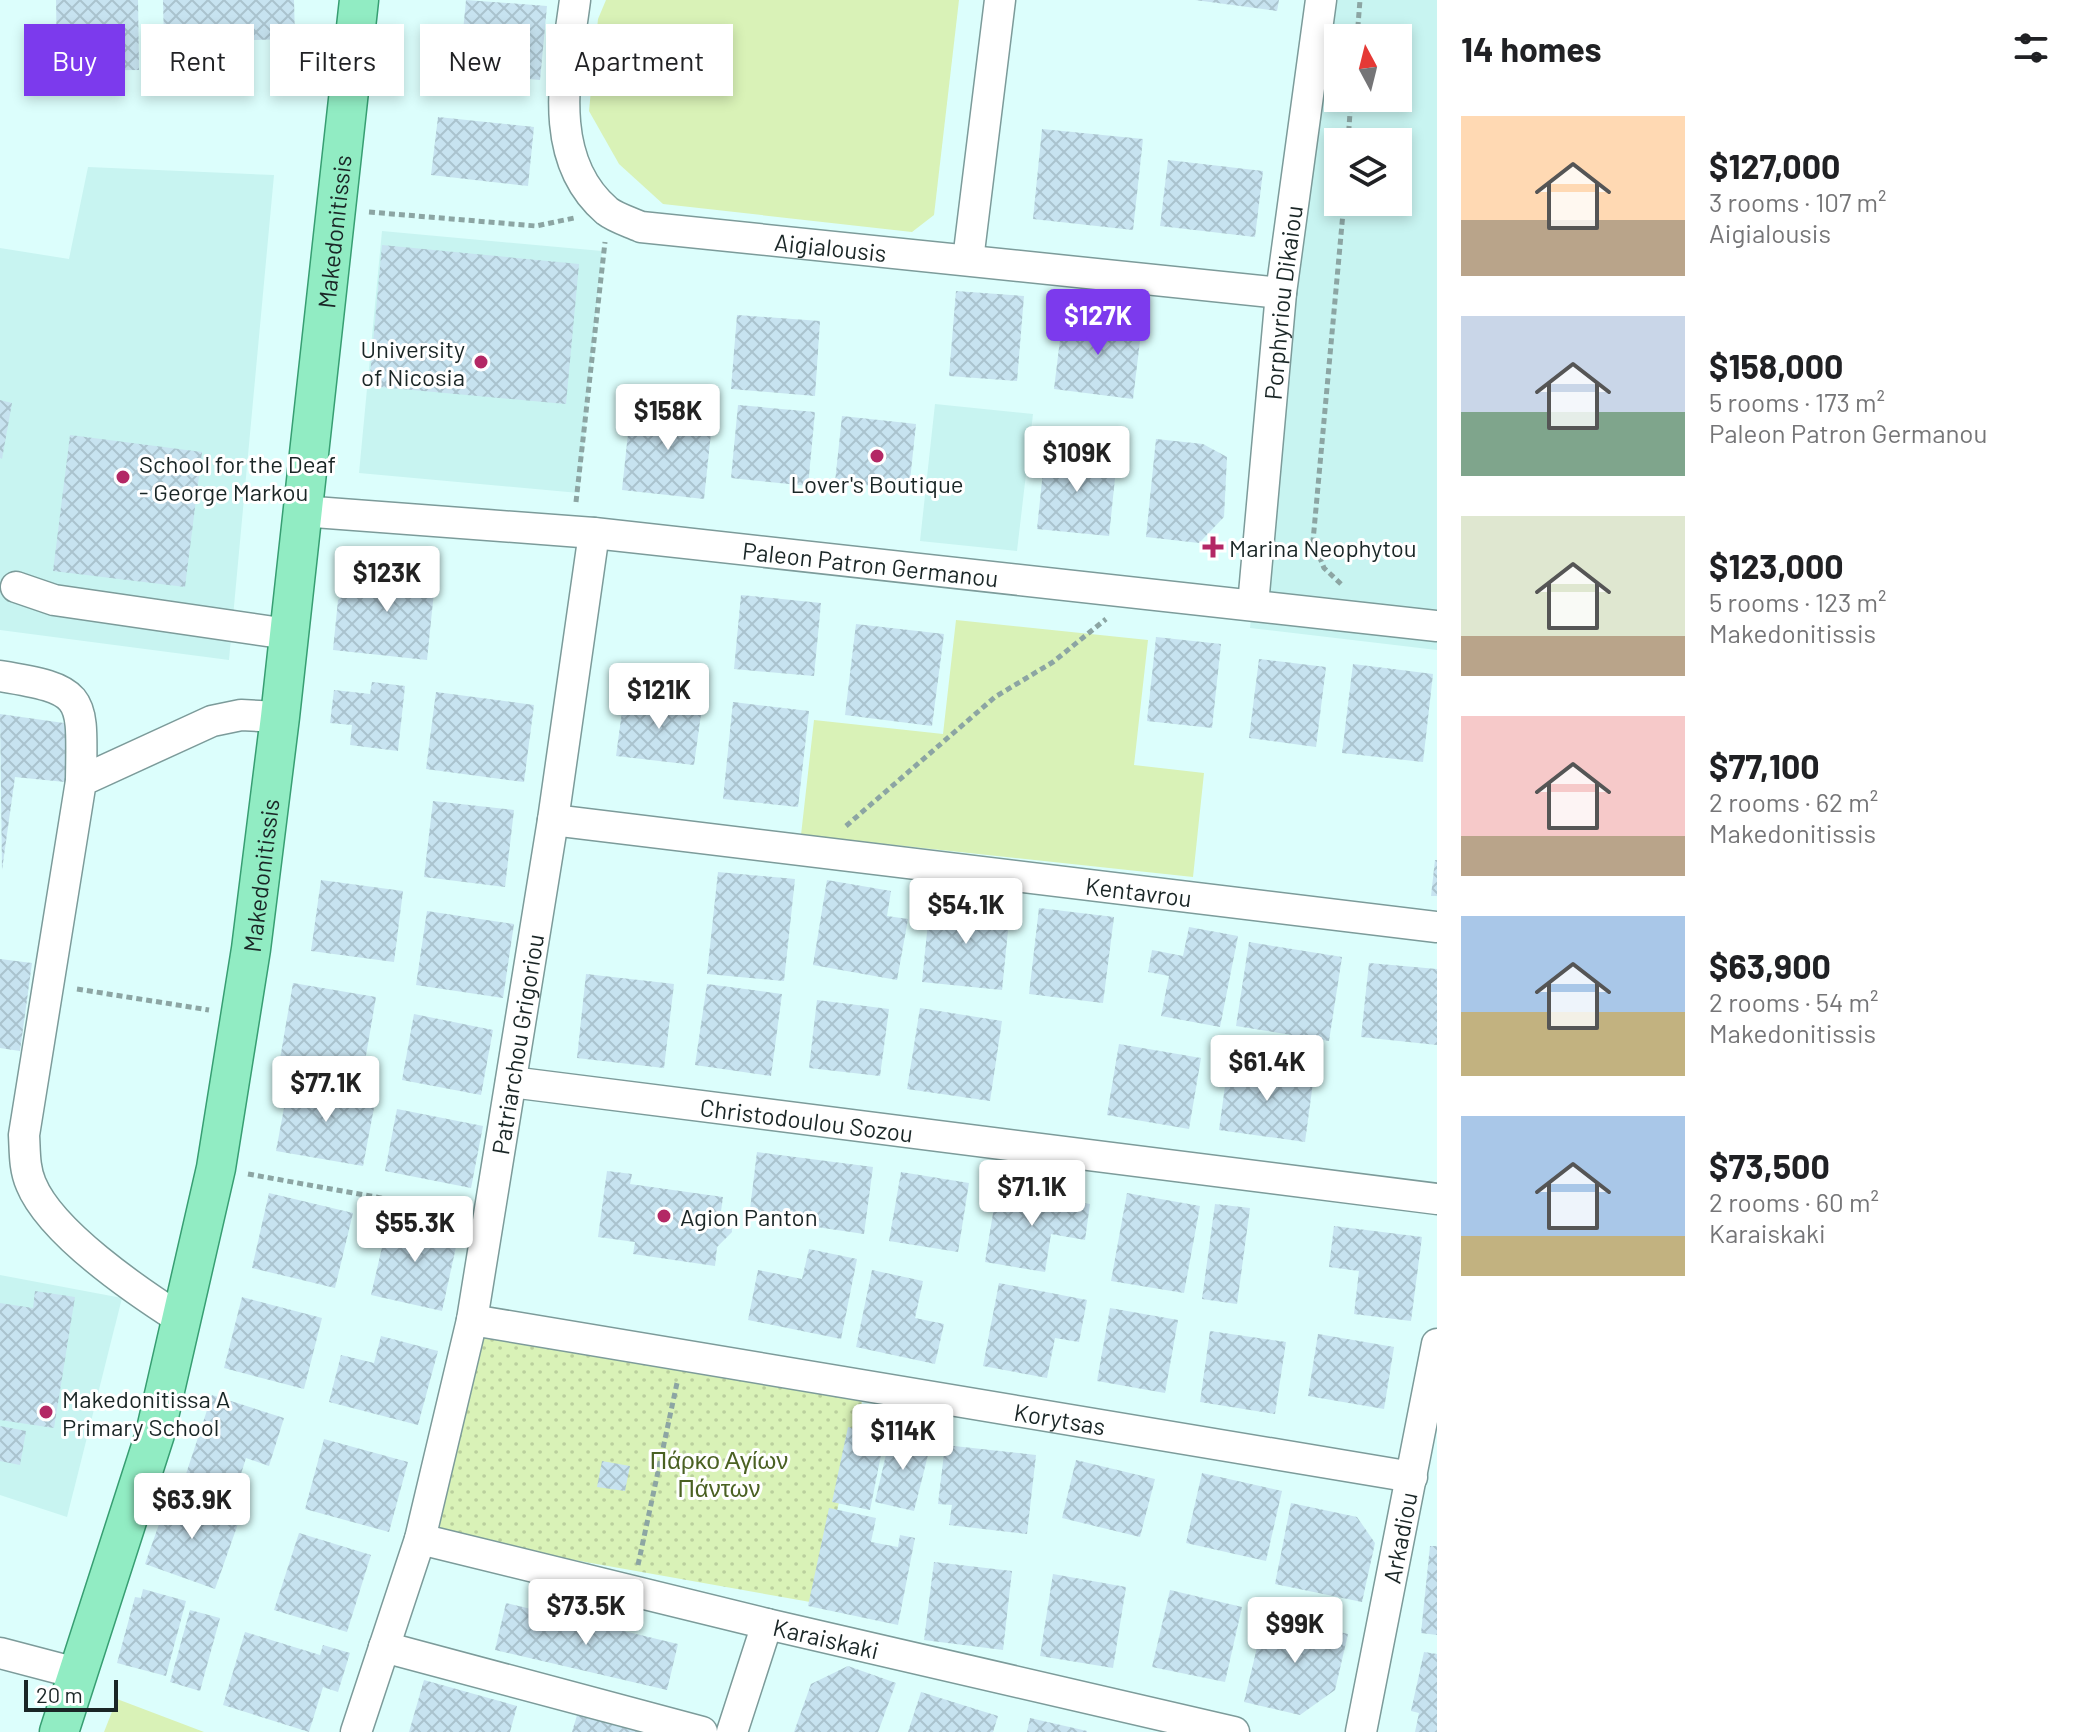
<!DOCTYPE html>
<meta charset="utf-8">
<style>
body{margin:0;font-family:Barlow,sans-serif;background:#f2f2f2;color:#202124;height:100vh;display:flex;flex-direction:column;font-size:30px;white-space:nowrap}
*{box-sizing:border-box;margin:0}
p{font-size:26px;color:#757577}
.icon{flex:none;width:44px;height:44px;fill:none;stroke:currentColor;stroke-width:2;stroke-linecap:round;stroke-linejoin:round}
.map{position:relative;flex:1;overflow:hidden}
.side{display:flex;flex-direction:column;background:#fff;width:640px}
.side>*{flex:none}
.banner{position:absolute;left:24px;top:24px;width:760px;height:72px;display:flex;gap:16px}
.needle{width:52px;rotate:353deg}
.tools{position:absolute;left:1324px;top:24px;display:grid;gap:16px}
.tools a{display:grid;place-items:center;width:88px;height:88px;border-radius:0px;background:#fff;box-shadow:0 4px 12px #0003;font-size:40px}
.scale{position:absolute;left:24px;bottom:20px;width:94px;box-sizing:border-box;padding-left:8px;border:4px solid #1a2626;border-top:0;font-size:22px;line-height:28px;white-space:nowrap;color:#1a2626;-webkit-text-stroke:6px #fff;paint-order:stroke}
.price{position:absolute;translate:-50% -68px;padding:0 18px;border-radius:8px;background:#fff;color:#222;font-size:26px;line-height:52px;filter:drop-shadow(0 2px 4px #0008)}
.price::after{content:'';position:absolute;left:50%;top:48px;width:24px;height:18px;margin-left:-12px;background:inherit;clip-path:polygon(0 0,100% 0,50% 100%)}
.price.selected{background:#7c3aed;color:#fff}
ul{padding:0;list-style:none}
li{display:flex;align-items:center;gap:24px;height:200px;padding:0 24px}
li span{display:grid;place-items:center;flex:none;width:224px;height:160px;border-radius:0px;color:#555}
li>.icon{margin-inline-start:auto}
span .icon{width:96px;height:96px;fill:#fffc;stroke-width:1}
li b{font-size:34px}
h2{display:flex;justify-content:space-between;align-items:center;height:96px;padding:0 24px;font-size:34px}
.tag{padding:0 28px;border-radius:0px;background:#fff;box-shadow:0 4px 12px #0003;font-size:28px;line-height:72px}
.tag.selected{background:#7c3aed;color:#fff}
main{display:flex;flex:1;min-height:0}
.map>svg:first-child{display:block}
.built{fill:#c8f4f1;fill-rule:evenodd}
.grass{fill:#d9f2b7}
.park{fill:url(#park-dots)}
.building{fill:url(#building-cross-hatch)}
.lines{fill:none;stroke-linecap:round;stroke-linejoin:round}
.minor-casing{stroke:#7c9b9a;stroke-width:33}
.major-casing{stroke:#379e72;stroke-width:41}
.path{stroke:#8ca5a3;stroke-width:5;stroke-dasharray:6 4;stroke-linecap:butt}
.minor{stroke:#fff;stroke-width:30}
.major{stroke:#91ecc3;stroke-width:38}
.poi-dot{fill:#b32865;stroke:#fff;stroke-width:3}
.labels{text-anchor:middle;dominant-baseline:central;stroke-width:6;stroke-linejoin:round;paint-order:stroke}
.street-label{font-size:24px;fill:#1a2626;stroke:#fff}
.poi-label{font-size:24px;fill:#1a2626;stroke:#fff;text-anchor:start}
.park-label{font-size:24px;fill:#4a6122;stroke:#fff}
</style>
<main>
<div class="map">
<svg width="1437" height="1732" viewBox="0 0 1437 1732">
<defs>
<pattern id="park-dots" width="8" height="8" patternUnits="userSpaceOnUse" patternTransform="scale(2)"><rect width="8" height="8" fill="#d9f2b7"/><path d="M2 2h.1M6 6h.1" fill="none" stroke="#bacf9d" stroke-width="1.8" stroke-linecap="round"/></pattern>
<pattern id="building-cross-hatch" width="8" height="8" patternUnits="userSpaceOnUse" patternTransform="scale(2)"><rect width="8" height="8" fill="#c7e3f0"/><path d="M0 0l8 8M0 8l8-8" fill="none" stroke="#aac3ce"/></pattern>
</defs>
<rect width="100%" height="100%" fill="#dcfefc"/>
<g class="built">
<path d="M1333,0h104v650l-187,-22 37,-327zM1338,38h60v60h-60zM1338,142h60v60h-60z"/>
<polygon points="88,167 274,175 229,660 0,630 0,248 69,259"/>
<polygon points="382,231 602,251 579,493 359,473"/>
<polygon points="935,404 1033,414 1017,551 920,541"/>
<polygon points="0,1275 122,1298 67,1517 0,1495"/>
</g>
<g class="grass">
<polygon points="606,0 959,0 934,215 912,232 663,204 619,164 589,111 598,19"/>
<polygon points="956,620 1148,640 1134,765 1204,773 1193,877 801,835 814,720 943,734"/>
<polygon points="117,1699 204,1732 104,1732"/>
</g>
<polygon class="park" points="472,1320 866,1384 816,1603 434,1535"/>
<g class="building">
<polygon points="56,0 138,0 139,70 57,71"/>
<polygon points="163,0 294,0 295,39 164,42"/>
<polygon points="466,0 547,6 540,80 459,73"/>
<polygon points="1195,0 1279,0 1277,11"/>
<polygon points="438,117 534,127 528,186 431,175"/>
<polygon points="1042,129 1143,139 1133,230 1033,219"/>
<polygon points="1168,160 1263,171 1255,237 1160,226"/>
<polygon points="382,245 579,264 566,404 369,386"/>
<polygon points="956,291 1024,296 1017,381 949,376"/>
<polygon points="737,315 820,321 815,396 731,389"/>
<polygon points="1063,315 1142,324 1133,399 1054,389"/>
<polygon points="0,400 12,403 2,459 0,458"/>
<polygon points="631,405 713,414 704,499 622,490"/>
<polygon points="738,405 815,412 808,486 731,478"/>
<polygon points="842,416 916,424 909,490 835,482"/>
<polygon points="70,435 202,452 185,587 53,571"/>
<polygon points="1156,439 1203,444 1227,457 1224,517 1199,543 1146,537"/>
<polygon points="1045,452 1117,459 1109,536 1037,529"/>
<polygon points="379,566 436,572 427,660 333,650 338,600"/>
<polygon points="741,595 821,603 814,676 734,669"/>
<polygon points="856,624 944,634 932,726 845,715"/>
<polygon points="1156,637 1221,644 1212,728 1147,721"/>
<polygon points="1259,659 1326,667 1316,747 1249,738"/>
<polygon points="1353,664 1433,674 1423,762 1342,753"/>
<polygon points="372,682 405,686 398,751 350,745 352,725 330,723 334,690 370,694"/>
<polygon points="436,692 534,705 524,782 426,769"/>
<polygon points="624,697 702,707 694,765 616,756"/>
<polygon points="733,702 809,711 798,807 723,799"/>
<polygon points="0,714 71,724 65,782 15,777 2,870"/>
<polygon points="433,801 514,810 505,887 424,877"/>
<polygon points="1435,860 1437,860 1437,896 1431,896"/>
<polygon points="718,872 795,879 784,981 707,974"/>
<polygon points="321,880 403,891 394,962 311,951"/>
<polygon points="827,880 891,891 887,916 908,919 897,980 813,965"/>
<polygon points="930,903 1010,911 1002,990 922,982"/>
<polygon points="1039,908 1114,917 1103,1003 1029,994"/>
<polygon points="427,911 514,924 503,998 416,985"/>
<polygon points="1189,927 1238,936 1220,1027 1161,1016 1169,976 1148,972 1152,950 1183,956"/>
<polygon points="1249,942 1342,957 1329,1041 1236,1026"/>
<polygon points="0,959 32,963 20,1051 0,1048"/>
<polygon points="1369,963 1437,969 1437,1045 1361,1037"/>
<polygon points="586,974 674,984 664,1068 577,1058"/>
<polygon points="293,983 376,997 362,1079 279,1065"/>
<polygon points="707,984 782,994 771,1076 695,1065"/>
<polygon points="817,1000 889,1009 880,1076 809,1068"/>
<polygon points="920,1008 1002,1021 990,1101 907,1089"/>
<polygon points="414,1014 493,1030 481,1095 402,1080"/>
<polygon points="1119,1044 1201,1058 1189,1129 1107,1115"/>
<polygon points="1228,1064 1314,1075 1305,1142 1219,1130"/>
<polygon points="289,1081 376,1097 363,1166 276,1151"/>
<polygon points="397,1109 483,1126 471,1188 385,1171"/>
<polygon points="757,1152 873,1167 864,1234 749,1217"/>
<polygon points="607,1171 632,1174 630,1184 723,1197 721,1211 731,1220 732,1232 717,1247 715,1266 633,1254 635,1242 598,1237"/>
<polygon points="901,1172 969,1183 958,1252 889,1241"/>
<polygon points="997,1189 1090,1204 1085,1240 1051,1234 1045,1272 985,1262"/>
<polygon points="269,1193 353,1213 335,1288 252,1268"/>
<polygon points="1127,1193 1200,1206 1184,1293 1111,1281"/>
<polygon points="1215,1204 1250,1208 1237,1304 1202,1299"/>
<polygon points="389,1217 459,1233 442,1311 371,1295"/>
<polygon points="1334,1226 1422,1237 1411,1321 1354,1314 1359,1271 1329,1267"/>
<polygon points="809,1249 857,1259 841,1339 748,1320 758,1270 802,1279"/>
<polygon points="872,1270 923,1281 915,1318 944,1324 935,1364 856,1347"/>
<polygon points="999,1283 1087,1300 1079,1342 1055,1338 1047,1378 983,1366"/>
<polygon points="35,1291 75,1297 54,1428 0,1420 0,1303 33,1308"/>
<polygon points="242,1297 322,1318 304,1389 224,1368"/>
<polygon points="1110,1308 1178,1320 1165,1393 1097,1381"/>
<polygon points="1210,1331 1286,1342 1275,1414 1200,1402"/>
<polygon points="1318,1334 1394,1347 1384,1409 1308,1396"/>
<polygon points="381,1336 438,1351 418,1425 329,1402 341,1355 374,1363"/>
<polygon points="212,1395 284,1418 269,1466 246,1458 236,1490 186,1474"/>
<polygon points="0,1426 26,1431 20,1465 0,1461"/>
<polygon points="848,1427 885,1435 870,1510 832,1502"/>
<polygon points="891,1433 931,1443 914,1511 875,1502"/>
<polygon points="324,1439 408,1462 389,1532 305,1509"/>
<polygon points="945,1445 1036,1455 1027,1534 949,1525 952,1505 938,1504"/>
<polygon points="1076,1460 1155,1479 1140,1537 1062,1518"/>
<polygon points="602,1461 630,1466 625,1491 597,1487"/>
<polygon points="1202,1473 1282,1491 1266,1561 1186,1543"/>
<polygon points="170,1493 240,1518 215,1589 145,1564"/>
<polygon points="1291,1503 1357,1517 1375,1543 1362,1602 1275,1584"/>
<polygon points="829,1508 876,1518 871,1542 898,1547 900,1535 915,1538 898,1625 808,1606"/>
<polygon points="299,1533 371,1555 347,1632 274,1610"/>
<polygon points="1430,1546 1437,1546 1437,1635 1421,1633"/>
<polygon points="934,1562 1012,1571 1003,1650 924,1640"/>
<polygon points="1053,1574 1126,1587 1113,1668 1040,1656"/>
<polygon points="143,1589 186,1601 166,1676 117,1663 135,1597 141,1598"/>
<polygon points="1170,1590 1242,1607 1225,1682 1152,1667"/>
<polygon points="506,1603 678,1644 667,1690 495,1650"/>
<polygon points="190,1610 220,1618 200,1691 170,1682"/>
<polygon points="1265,1614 1348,1634 1335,1690 1300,1715 1244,1702"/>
<polygon points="245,1632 320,1655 323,1645 350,1653 338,1692 323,1687 309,1732 223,1705"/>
<polygon points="1424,1652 1437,1654 1437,1732 1415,1732 1419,1713 1411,1711"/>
<polygon points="848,1666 896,1683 878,1732 794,1732 811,1684"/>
<polygon points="424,1680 517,1706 510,1732 409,1732"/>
<polygon points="921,1692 998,1716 993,1732 908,1732"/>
<polygon points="581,1702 671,1732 572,1732"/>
<polygon points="1030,1718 1087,1731 1087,1732 1027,1732"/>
</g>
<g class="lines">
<g class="minor-casing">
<g id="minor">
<path id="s1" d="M575,0c-9,69 -30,158 32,211 9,7 23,11 34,16l640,66"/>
<polyline points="968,260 1000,0"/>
<path id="s2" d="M301,511l293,22 843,93"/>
<polyline points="16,587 54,600 288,634"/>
<path id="s3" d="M1253,605l28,-312 40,-293"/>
<path d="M0,676c88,14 82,21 81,105"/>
<path id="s4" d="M553,820l884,107"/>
<path id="s5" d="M511,1082l926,117"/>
<path d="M182,1320c-44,-28 -131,-87 -151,-136 -7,-16 -6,-33 -7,-49l57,-354 131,-60 29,-6 39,2"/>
<path id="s6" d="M472,1320l940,157"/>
<path id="s7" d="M420,1539l347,85 467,108"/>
<polyline points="384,1647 702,1732"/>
<polyline points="0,1653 80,1674"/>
<path id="s8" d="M356,1732l64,-193 52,-219 81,-500 41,-287"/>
<polyline points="732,1732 767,1624"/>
<path id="s9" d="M1361,1732l76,-388"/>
</g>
</g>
<g class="major-casing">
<g id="major">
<path id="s10" d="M59,1732l96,-298 61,-266 35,-219 29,-232 79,-717"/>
</g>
</g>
<g class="path">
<polyline points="1357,38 1360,0"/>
<polyline points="1348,142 1351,98"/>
<polyline points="369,212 536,226 574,218"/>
<polyline points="576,502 605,242"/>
<polyline points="1341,584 1324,568 1313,541 1344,202"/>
<polyline points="846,826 995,697 1053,662 1106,619"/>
<polyline points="77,989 209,1010"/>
<polyline points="248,1174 459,1212"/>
<polyline points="638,1565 677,1383"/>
</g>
<use href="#minor" class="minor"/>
<use href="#major" class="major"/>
</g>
<g class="poi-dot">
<circle cx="481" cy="362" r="8"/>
<circle cx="877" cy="456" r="8"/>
<circle cx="123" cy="477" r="8"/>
<path d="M1209 535h8v8h8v8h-8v8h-8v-8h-8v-8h8z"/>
<circle cx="664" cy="1216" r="8"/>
<circle cx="46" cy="1412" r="8"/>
</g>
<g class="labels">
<g class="street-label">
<text stroke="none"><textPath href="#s10" startOffset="1530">Makedonitissis</textPath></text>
<text stroke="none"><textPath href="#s1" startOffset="452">Aigialousis</textPath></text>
<text stroke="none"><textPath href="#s3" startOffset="304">Porphyriou Dikaiou</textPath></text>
<text stroke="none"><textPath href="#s2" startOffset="572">Paleon Patron Germanou</textPath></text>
<text stroke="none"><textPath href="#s10" startOffset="882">Makedonitissis</textPath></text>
<text stroke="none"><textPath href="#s4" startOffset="590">Kentavrou</textPath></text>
<text stroke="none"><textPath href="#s8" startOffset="708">Patriarchou Grigoriou</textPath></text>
<text stroke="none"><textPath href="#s5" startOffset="298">Christodoulou Sozou</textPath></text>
<text stroke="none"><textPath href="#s6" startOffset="596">Korytsas</textPath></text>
<text stroke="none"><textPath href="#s9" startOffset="198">Arkadiou</textPath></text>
<text stroke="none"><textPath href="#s7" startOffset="418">Karaiskaki</textPath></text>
</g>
<g class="poi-label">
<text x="465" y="348" text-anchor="end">University<tspan x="465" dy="28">of Nicosia</tspan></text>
<text x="139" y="463">School for the Deaf<tspan x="139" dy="28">- George Markou</tspan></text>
<text x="877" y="483" text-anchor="middle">Lover's Boutique</text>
<text x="1229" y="547">Marina Neophytou</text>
<text x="680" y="1216">Agion Panton</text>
<text x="62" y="1398">Makedonitissa A<tspan x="62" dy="28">Primary School</tspan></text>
</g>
<g class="park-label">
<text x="719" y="1459">Πάρκο Αγίων<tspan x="719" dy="28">Πάντων</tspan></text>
</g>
</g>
</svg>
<div class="tools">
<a><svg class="needle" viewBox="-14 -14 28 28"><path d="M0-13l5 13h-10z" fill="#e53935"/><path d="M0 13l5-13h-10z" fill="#757577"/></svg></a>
<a><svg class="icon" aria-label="layers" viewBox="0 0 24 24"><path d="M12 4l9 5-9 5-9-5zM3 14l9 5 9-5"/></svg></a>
</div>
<div class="scale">20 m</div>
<b class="price selected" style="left:1098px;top:357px">$127K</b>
<b class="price" style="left:668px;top:452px">$158K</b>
<b class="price" style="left:1077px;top:494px">$109K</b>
<b class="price" style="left:387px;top:614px">$123K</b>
<b class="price" style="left:659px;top:731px">$121K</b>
<b class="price" style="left:966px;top:946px">$54.1K</b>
<b class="price" style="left:1267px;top:1103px">$61.4K</b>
<b class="price" style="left:326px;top:1124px">$77.1K</b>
<b class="price" style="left:1032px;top:1228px">$71.1K</b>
<b class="price" style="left:415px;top:1264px">$55.3K</b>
<b class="price" style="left:903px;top:1472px">$114K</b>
<b class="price" style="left:192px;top:1541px">$63.9K</b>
<b class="price" style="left:586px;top:1647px">$73.5K</b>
<b class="price" style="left:1295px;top:1665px">$99K</b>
<div class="banner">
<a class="tag selected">Buy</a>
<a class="tag">Rent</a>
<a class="tag">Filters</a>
<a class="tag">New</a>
<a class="tag">Apartment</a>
</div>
</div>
<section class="side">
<h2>14 homes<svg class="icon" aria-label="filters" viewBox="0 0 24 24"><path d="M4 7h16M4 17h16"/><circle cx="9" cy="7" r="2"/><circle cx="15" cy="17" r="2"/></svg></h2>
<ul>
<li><span style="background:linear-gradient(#ffd9b3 65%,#b9a48a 0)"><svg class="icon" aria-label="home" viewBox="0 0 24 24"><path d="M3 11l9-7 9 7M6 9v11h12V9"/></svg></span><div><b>$127,000</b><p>3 rooms · 107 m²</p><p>Aigialousis</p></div></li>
<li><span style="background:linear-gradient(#c9d6e8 60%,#7fa58c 0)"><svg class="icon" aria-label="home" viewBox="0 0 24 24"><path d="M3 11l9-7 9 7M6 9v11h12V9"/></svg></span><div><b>$158,000</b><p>5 rooms · 173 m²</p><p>Paleon Patron Germanou</p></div></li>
<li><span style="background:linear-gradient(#dfe7d0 75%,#b9a48a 0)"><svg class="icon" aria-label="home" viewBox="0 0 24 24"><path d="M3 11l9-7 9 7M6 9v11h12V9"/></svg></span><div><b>$123,000</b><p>5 rooms · 123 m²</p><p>Makedonitissis</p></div></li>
<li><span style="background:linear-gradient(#f6c9c9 75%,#b9a48a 0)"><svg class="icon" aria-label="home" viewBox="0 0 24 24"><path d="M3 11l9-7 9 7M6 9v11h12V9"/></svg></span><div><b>$77,100</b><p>2 rooms · 62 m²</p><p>Makedonitissis</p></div></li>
<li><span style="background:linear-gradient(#a9c7e8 60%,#c2b280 0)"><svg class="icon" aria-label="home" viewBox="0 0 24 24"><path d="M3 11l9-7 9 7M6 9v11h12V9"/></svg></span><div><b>$63,900</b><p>2 rooms · 54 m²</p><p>Makedonitissis</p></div></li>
<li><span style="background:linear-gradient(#a9c7e8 75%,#c2b280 0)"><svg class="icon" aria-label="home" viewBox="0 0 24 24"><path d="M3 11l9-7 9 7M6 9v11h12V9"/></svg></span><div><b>$73,500</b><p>2 rooms · 60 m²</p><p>Karaiskaki</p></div></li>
</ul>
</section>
</main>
